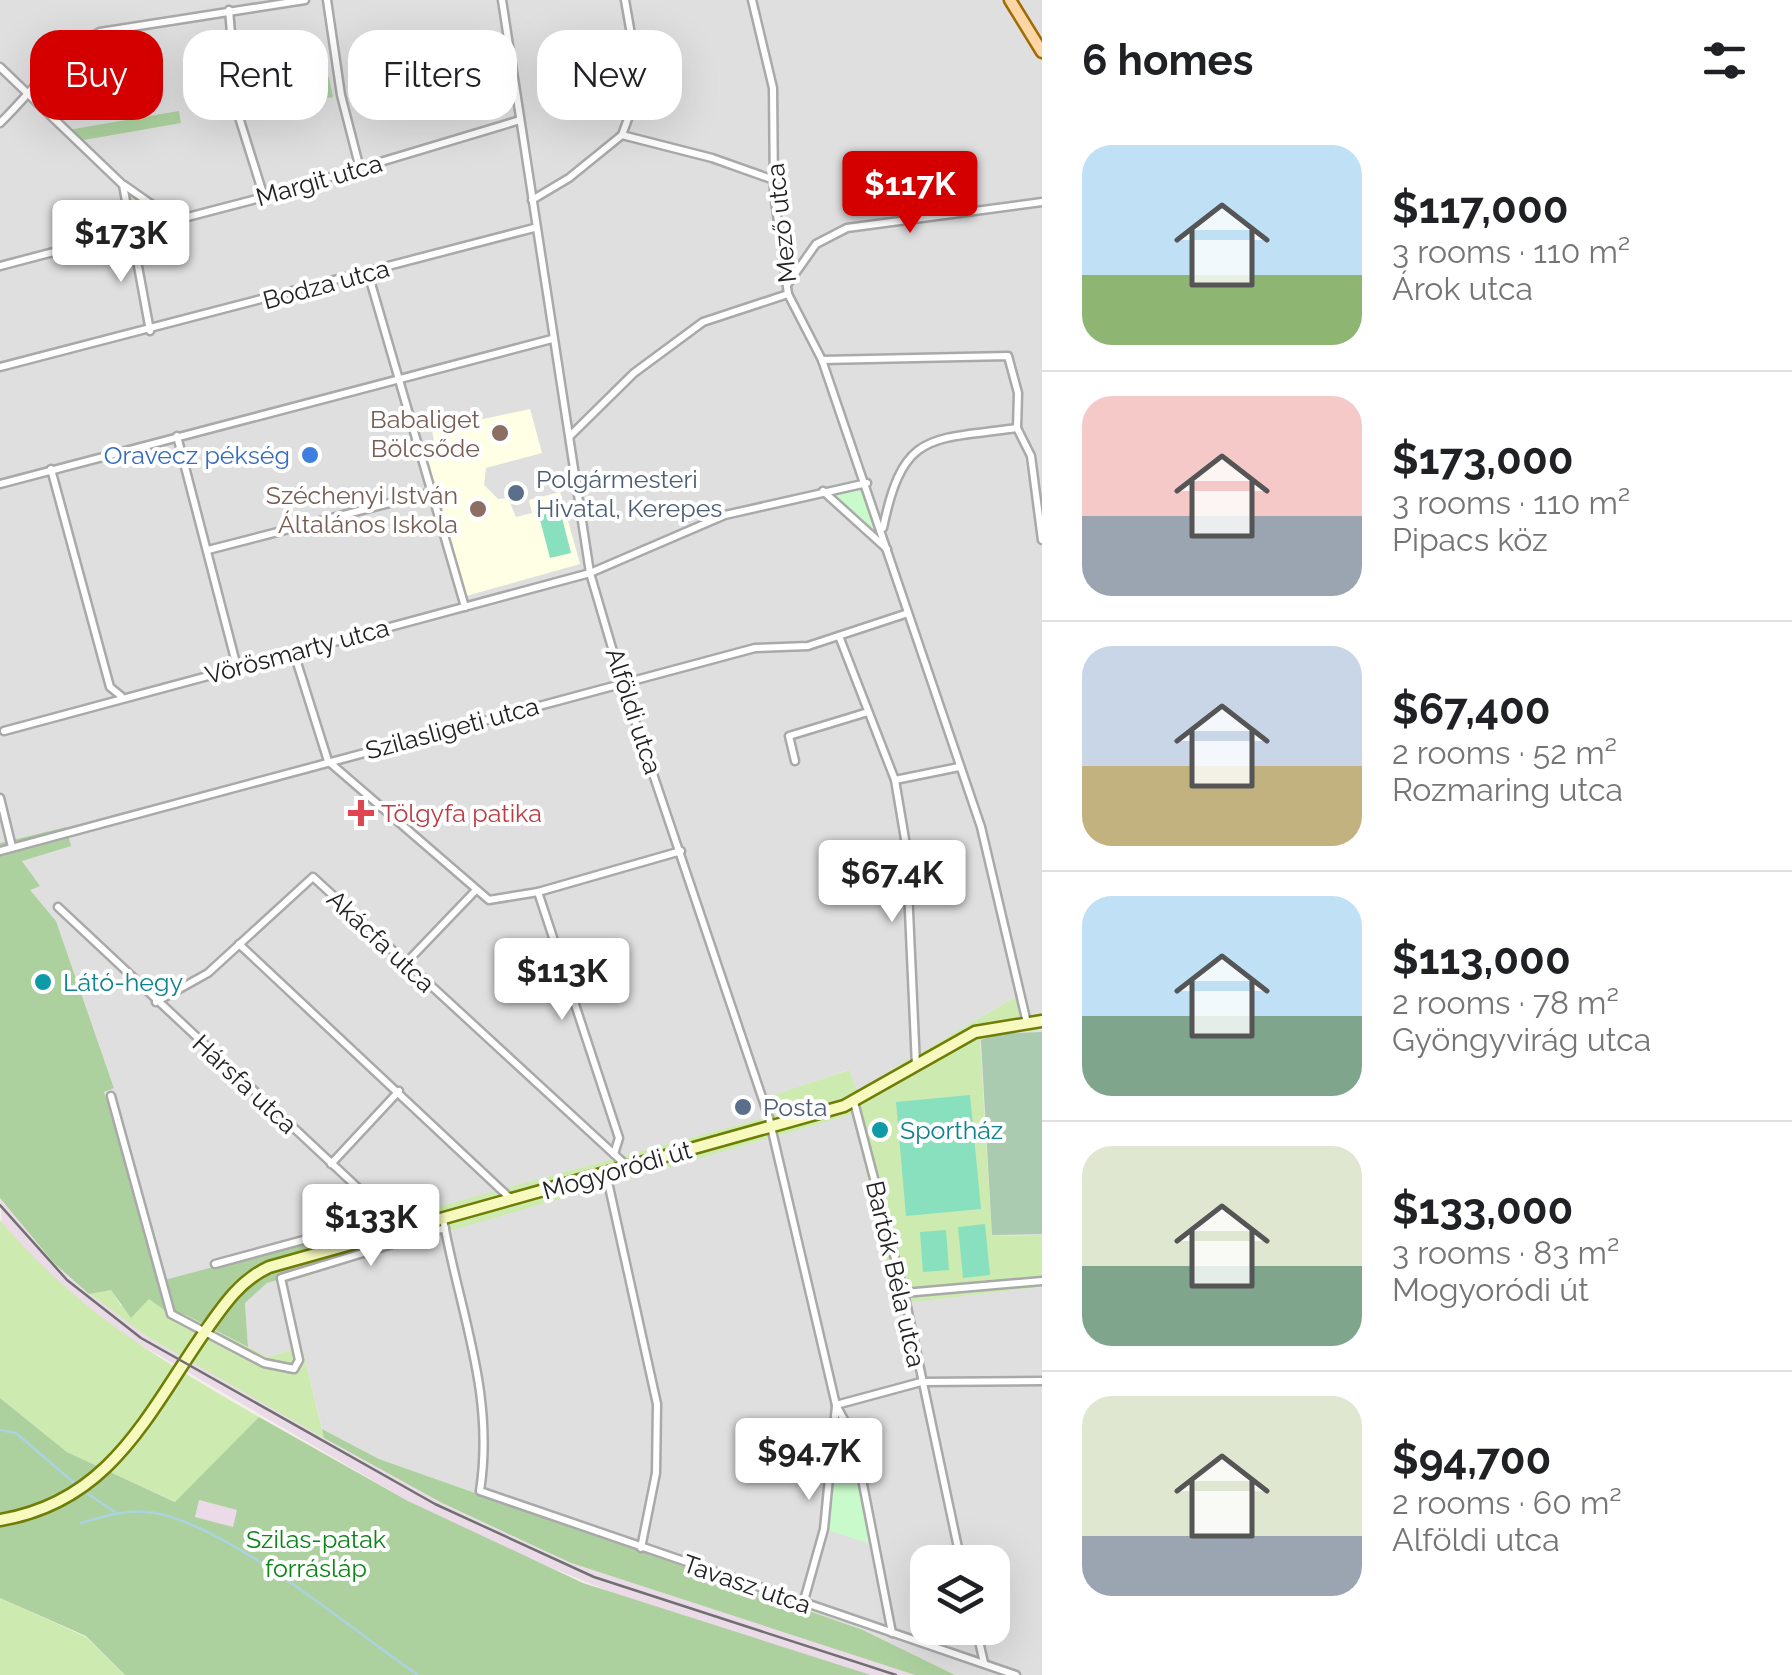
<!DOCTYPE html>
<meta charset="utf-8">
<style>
body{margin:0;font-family:Raleway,sans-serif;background:#f6f6f6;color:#202124;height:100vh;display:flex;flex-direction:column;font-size:38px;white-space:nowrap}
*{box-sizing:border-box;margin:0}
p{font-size:32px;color:#757577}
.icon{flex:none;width:55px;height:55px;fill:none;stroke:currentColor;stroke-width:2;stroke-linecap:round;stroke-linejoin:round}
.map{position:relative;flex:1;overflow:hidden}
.side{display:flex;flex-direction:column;background:#fff;width:750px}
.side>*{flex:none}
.guide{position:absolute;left:30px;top:30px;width:860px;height:90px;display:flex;gap:20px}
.controls{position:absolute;left:910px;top:1545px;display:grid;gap:20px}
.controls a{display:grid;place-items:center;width:100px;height:100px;border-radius:20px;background:#fff;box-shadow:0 10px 40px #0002;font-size:50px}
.price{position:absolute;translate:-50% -85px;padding:0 22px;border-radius:10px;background:#fff;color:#222;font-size:32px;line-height:65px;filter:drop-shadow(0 2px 5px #0008)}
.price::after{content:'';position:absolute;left:50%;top:60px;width:30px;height:22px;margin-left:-15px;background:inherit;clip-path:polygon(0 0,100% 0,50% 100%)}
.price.active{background:#d40000;color:#fff}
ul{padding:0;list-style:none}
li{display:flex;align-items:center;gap:30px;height:250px;padding:0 40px}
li+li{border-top:2px solid #e0e0e0}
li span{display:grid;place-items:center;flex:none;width:280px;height:200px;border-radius:30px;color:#555}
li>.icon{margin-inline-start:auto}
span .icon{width:120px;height:120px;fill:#fffc;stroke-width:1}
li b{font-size:42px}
h2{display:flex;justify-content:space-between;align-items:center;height:120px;padding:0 40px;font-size:42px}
.chip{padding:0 35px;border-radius:30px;background:#fff;box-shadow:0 10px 40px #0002;font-size:35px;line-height:90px}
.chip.active{background:#d40000;color:#fff}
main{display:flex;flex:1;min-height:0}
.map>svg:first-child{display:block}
.residential{fill:#e0dfdf;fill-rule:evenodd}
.industrial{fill:#ebdbe8}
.education{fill:#ffffe5}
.grass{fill:#cdebb0}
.forest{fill:#add19e;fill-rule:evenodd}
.cemetery{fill:#aacbaf}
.park{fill:#c8facc}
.pitch{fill:#88e0be}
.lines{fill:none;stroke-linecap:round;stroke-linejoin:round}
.stream{stroke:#aad3df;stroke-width:2.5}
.street-casing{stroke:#a9a9a9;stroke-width:11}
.secondary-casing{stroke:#707d05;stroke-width:15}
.primary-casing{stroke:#a06b00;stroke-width:15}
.street{stroke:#fff;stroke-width:6}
.secondary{stroke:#f7fabf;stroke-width:10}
.primary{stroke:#fcd6a4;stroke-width:10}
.tram{stroke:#707070;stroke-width:2.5}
.education-dot{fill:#8d6e63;stroke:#fff;stroke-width:4}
.shop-dot{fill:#3f7fe0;stroke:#fff;stroke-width:4}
.service-dot{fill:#5c6f8a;stroke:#fff;stroke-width:4}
.health-dot{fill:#e0444e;stroke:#fff;stroke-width:4}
.culture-dot{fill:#0f9aa8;stroke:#fff;stroke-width:4}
.labels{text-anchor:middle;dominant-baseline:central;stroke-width:8;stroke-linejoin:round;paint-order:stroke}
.street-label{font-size:25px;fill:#222;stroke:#fff}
.education-label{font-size:25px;fill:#785e54;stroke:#fff;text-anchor:end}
.shop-label{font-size:25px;fill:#366cbe;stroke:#fff;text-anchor:end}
.service-label{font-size:25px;fill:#4e5e75;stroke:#fff;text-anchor:start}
.health-label{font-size:25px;fill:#be3a42;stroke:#fff;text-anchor:start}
.culture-label{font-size:25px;fill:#0d838f;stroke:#fff;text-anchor:start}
.park-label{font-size:25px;fill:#0c8416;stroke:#fff}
</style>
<main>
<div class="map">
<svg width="1042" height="1675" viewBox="0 0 1042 1675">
<rect width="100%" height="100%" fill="#f2efe9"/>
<g class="residential">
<path d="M0,0h1042v1235l-50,1 -12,-197 15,-6 29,-41 -168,99 -8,-21 -90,31 5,17 -602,164 -57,-190 10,-5 -58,-166 -27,-32 10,-3 -17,-26 44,-33 -66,16zM470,421l-12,19 26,45 32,33 17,-5 -4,-12 50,63 -138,-58 -18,-54 12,-3z"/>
<path d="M853,1114l43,189 146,-16v388h-87l-92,-45 -484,-171 -57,-30 -20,-82 -34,10 -20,-10 -3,-44 22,-20zM928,1562h64v66h-64z"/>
</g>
<g class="industrial">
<polygon points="0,1198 69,1276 146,1336 442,1503 571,1563 915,1675 871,1675 627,1599 502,1547 408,1501 107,1325 47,1272 2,1224"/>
<polygon points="199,1500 238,1510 233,1528 195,1517"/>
</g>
<polygon class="education" points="530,409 542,453 486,468 484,485 498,499 508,498 516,517 532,513 529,500 560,492 580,564 466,596 423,451 435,448 432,430"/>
<g class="grass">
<polygon points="123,185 172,219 129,232"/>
<polygon points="1024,992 1035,1031 995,1033 980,1040 992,1236 1042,1235 1042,1287 896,1304 853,1114 436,1235 432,1208 763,1118 758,1100 849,1070 857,1090"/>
<path d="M0,1220c79,93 156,137 259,197l-83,85 -109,-50 -67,-54z"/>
<polygon points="111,1289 121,1306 149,1298 167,1312 186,1315 268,1357 302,1347 324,1438 146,1336 90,1294"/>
<polygon points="0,1598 86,1637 125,1675 0,1675"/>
</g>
<g class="forest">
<polygon points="329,77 333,97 289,105 285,85"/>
<polygon points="179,111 181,123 78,141 68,130"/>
<polygon points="66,827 71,846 22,861 40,886 30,890 56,921 114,1088 104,1092 161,1281 432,1208 436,1235 267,1283 245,1303 248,1347 186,1315 167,1312 149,1299 131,1318 111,1290 89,1294 53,1262 0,1198 0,843"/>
<path d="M0,1398l67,54 108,50 84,-85 149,84 175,82 288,92h-746l-39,-39 -86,-38zM199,1500l38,10 -4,17 -38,-10z"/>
<polygon points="322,1429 379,1459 863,1630 955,1675 915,1675 571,1563 442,1503 324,1438"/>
</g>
<polygon class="cemetery" points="1042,1032 1042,1234 992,1235 981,1040 995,1034"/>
<g class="park">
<polygon points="867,483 888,550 823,491"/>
<polygon points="836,1405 854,1438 877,1546 824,1529"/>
</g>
<g class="pitch">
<polygon points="560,510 571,553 550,558 539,516"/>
<polygon points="970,1095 981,1209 906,1216 896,1102"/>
<polygon points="985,1224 990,1275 963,1278 958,1227"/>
<polygon points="946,1230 949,1270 923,1272 920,1232"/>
</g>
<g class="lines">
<g class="stream">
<polyline points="0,1430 16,1433 79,1487"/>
<polyline points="85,1492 115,1512"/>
<path d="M81,1523c24,-7 50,-15 75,-10 78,16 193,115 262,162"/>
</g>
<g class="street-casing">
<g id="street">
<polyline points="327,0 341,95 360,169"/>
<polyline points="502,0 590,573 622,682 769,1118 836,1405 854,1438 892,1633"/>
<polyline points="752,0 773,88 774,193 788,294 822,360 981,827 1027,1023"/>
<polyline points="229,10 238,114 264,197"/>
<polyline points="0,67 123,185 150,331"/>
<path d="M0,123c35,-34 56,-69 100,-91l205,-32"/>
<polyline points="622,135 640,86 625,0"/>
<polyline points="124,185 171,218"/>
<polyline points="532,200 569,178 622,135 712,158 774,180"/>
<polyline points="0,266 264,197 520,120"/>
<polyline points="368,273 465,607"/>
<polyline points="787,285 816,244 847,228 1042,202"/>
<polyline points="822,360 1008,356 1018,393 1017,428 1031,456 1042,540"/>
<polyline points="0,367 534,228"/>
<polyline points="177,436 237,667"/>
<polyline points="570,436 634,373 703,322 788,294"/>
<polyline points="51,469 110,687 121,696"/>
<polyline points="0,484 552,339"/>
<polyline points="823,491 887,549"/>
<path d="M883,528c20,-97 46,-88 134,-100"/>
<polyline points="208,550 432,492"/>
<polyline points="839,636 895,780 906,845 916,1066"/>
<polyline points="294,653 328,761 489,900 538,892 681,851"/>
<polyline points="4,731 590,573 725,515 867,483"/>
<polyline points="795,761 789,736 868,712"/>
<polyline points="895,780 959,767"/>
<polyline points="0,798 12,847"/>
<polyline points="0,851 755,648 808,646 905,614"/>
<polyline points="538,892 619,1138 614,1154"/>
<polyline points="58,907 389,1217"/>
<polyline points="239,944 511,1199"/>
<polyline points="404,965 476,890"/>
<polyline points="156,1002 208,973 313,877 627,1166"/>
<polyline points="111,1096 171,1314 264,1363 294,1369 299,1360 281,1278 445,1228"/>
<polyline points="854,1102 904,1293 961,1562"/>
<polyline points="331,1164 399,1091"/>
<polyline points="606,1173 657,1404 656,1473 641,1548"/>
<path d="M443,1219c17,94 52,175 37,272l536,184"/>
<polyline points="215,1264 388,1217"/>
<polyline points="904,1293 1042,1281"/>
<polyline points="836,1405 921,1382 1042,1381"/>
<polyline points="803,1604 824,1529 836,1406"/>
<polyline points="976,1628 984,1663"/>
</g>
</g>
<g class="secondary-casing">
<path id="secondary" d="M0,1520c110,-18 147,-105 204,-187 19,-27 35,-52 65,-66l575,-161 131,-74 67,-11"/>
</g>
<g class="primary-casing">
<polyline id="primary" points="1010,0 1042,52"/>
</g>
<use href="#street" class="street"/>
<use href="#secondary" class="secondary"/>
<use href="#primary" class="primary"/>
<polyline class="tram" points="0,1205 67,1280 141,1338 435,1504 594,1577 896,1675"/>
</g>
<g class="education-dot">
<circle cx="500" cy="433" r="10"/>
<circle cx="478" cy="509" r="10"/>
</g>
<circle class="shop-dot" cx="310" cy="455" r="10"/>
<g class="service-dot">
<circle cx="516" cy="493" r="10"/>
<circle cx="743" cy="1107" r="10"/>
</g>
<path class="health-dot" d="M356 798h10v10h10v10h-10v10h-10v-10h-10v-10h10z"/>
<g class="culture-dot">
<circle cx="43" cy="982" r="10"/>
<circle cx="880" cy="1130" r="10"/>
</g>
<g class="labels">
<g class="street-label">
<text transform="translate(319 180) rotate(-16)">Margit utca</text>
<text transform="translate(781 223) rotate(-96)">Mező utca</text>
<text transform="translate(326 284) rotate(-15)">Bodza utca</text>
<text transform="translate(297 651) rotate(-15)">Vörösmarty utca</text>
<text transform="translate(634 711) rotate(72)">Alföldi utca</text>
<text transform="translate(452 728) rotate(-15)">Szilasligeti utca</text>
<text transform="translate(381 941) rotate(43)">Akácfa utca</text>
<text transform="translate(245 1084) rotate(43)">Hársfa utca</text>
<text transform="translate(617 1170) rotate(-16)">Mogyoródi út</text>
<text transform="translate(896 1274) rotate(77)">Bartók Béla utca</text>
<text transform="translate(747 1584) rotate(19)">Tavasz utca</text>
</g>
<g class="education-label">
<text x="480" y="419">Babaliget<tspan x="480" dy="29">Bölcsőde</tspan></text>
<text x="458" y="495">Széchenyi István<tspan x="458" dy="29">Általános Iskola</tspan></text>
</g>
<g class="shop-label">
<text x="290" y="455">Oravecz pékség</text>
</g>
<g class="service-label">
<text x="536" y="479">Polgármesteri<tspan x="536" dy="29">Hivatal, Kerepes</tspan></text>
<text x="763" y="1107">Posta</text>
</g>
<g class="health-label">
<text x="381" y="813">Tölgyfa patika</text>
</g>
<g class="culture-label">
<text x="63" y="982">Látó-hegy</text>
<text x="900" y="1130">Sportház</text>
</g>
<g class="park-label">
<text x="316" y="1539">Szilas-patak<tspan x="316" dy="29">forrásláp</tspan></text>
</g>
</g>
</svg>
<div class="controls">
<a><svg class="icon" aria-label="layers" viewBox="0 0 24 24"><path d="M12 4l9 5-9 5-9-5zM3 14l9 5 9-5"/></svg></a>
</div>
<b class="price active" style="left:910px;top:236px">$117K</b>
<b class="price" style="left:121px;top:285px">$173K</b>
<b class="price" style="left:892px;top:925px">$67.4K</b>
<b class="price" style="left:562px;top:1023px">$113K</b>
<b class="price" style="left:371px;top:1269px">$133K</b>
<b class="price" style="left:809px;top:1503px">$94.7K</b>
<div class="guide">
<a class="chip active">Buy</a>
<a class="chip">Rent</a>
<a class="chip">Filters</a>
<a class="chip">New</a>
</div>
</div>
<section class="side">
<h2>6 homes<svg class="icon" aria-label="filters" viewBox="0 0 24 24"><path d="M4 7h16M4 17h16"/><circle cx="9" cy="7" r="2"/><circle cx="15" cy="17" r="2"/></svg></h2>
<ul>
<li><span style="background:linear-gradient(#bfe0f5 65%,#8fb573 0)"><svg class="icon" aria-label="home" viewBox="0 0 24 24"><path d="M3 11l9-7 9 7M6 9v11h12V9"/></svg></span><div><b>$117,000</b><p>3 rooms · 110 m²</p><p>Árok utca</p></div></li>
<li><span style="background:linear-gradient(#f6c9c9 60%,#9aa5b1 0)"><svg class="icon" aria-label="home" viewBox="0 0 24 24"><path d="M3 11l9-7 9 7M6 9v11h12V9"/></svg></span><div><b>$173,000</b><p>3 rooms · 110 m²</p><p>Pipacs köz</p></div></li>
<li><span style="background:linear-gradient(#c9d6e8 60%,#c2b280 0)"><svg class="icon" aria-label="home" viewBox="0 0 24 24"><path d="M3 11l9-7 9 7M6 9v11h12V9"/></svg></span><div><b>$67,400</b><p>2 rooms · 52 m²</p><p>Rozmaring utca</p></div></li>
<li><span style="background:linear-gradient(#bfe0f5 60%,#7fa58c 0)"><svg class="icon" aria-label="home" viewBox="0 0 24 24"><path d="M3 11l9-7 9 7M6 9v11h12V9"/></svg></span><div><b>$113,000</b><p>2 rooms · 78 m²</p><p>Gyöngyvirág utca</p></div></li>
<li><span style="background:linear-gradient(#dfe7d0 60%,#7fa58c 0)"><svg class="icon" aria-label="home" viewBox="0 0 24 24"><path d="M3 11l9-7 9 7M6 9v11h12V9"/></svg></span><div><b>$133,000</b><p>3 rooms · 83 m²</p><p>Mogyoródi út</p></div></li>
<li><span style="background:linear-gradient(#dfe7d0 70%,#9aa5b1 0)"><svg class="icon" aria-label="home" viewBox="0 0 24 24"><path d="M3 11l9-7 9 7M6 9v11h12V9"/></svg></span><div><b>$94,700</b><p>2 rooms · 60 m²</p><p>Alföldi utca</p></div></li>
</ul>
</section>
</main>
